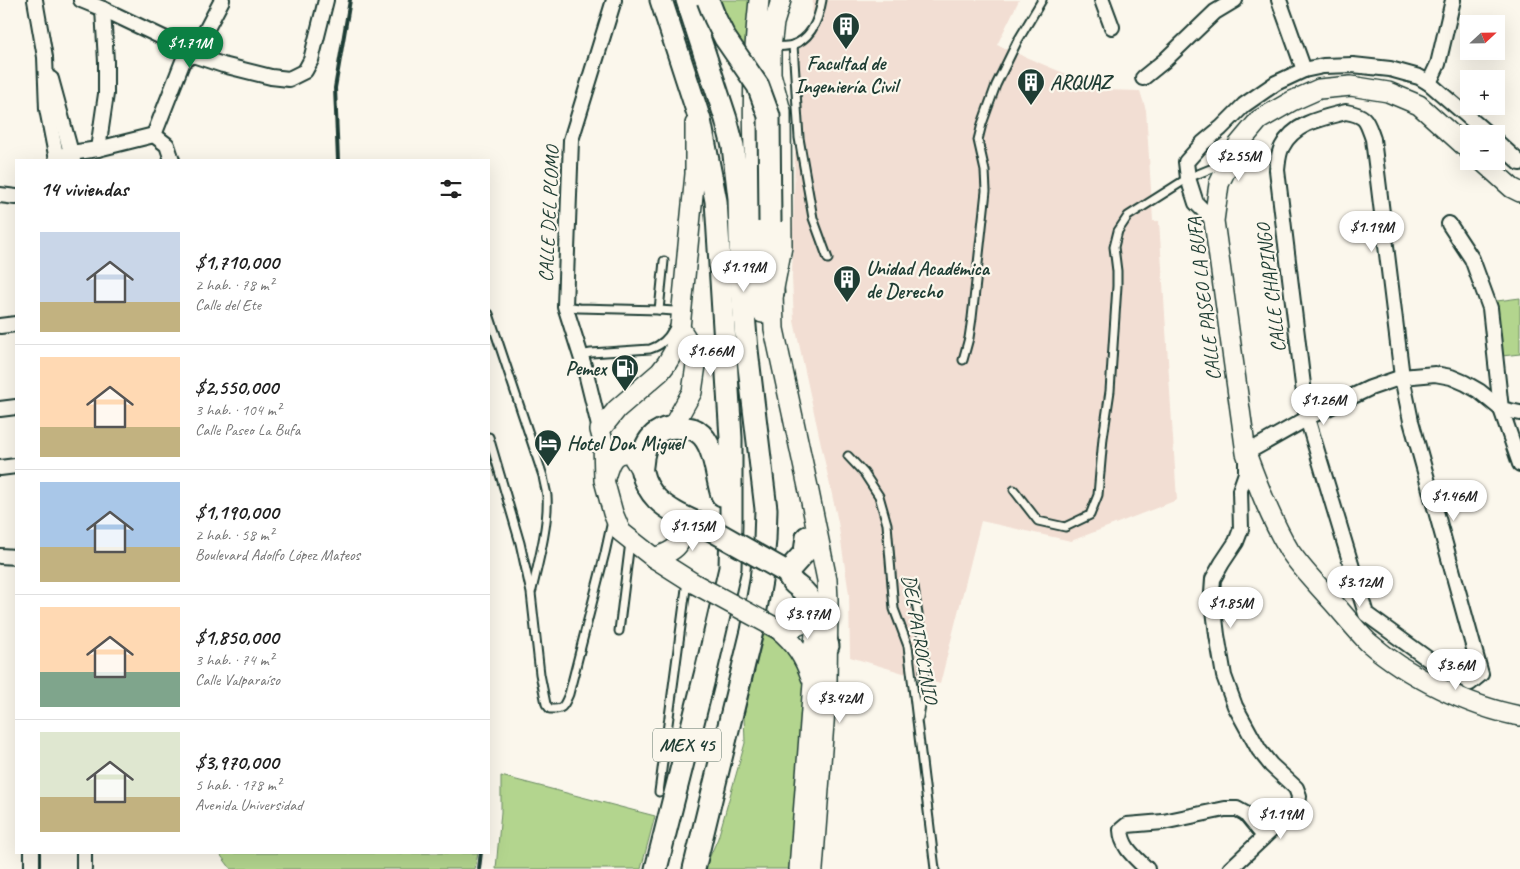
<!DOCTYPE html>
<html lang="es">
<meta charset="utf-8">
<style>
body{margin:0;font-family:Caveat,sans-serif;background:#f2f2f2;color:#222;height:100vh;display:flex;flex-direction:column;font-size:19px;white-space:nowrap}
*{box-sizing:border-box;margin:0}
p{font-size:16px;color:#767676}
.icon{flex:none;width:28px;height:28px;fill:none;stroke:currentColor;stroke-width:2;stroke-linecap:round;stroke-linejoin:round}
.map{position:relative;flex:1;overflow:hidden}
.details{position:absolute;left:15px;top:159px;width:475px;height:695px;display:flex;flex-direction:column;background:#fff;border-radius:0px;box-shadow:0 5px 20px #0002}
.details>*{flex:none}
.needle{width:32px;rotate:68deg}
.controls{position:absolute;left:1460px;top:15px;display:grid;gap:10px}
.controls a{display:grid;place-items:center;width:45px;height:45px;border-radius:0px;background:#fff;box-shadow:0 5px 20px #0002;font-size:25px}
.price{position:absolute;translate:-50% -42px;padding:0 11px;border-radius:18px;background:#fff;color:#222;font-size:16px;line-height:32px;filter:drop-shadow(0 1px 2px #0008)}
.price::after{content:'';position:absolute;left:50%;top:30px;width:15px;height:11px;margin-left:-8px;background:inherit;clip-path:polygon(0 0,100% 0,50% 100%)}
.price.on{background:#0b8043;color:#fff}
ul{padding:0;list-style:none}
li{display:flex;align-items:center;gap:15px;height:125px;padding:0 25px}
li+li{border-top:1px solid #e0e0e0}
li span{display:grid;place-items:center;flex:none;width:140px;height:100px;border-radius:0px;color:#555}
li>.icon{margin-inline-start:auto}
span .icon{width:60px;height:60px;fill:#fffc;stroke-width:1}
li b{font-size:21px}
h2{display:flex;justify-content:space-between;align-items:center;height:60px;padding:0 25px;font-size:21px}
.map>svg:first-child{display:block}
.built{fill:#f2ded3}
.green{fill:#b3d58e;stroke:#698961}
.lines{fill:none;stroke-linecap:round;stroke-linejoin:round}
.lane-casing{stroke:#1f3d34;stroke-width:11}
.street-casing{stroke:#1f3d34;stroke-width:18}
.secondary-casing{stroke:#1f3d34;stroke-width:22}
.primary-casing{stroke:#1f3d34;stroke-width:25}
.lane{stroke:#fbf7ec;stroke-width:7}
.street{stroke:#fbf7ec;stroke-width:14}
.secondary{stroke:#fbf7ec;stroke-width:19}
.primary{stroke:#fbf7ec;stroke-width:21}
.rail{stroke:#1f3d34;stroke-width:4}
.secondary-bridge-casing{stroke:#1f3d34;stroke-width:22;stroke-linecap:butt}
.primary-bridge-casing{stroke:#1f3d34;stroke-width:25;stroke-linecap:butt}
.secondary-bridge{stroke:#fbf7ec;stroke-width:19}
.primary-bridge{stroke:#fbf7ec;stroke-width:21}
.labels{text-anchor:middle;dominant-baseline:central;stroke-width:4.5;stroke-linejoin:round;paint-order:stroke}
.shield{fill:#fbf7ec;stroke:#61756b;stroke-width:1}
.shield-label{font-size:19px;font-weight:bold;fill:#1f3d34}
.poi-label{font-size:20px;font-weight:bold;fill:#1f3d34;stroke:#fbf7ec;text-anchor:start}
.street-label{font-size:20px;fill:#1f3d34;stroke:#fbf7ec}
</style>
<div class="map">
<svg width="1520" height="869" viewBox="0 0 1520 869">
<rect width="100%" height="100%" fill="#fbf7ec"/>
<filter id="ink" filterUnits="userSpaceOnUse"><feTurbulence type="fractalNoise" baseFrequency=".02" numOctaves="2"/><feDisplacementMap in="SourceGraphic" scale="10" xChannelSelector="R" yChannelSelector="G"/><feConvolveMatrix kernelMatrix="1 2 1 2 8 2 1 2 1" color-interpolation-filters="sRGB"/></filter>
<g filter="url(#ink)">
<polygon class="built" points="813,0 1019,0 997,45 1104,90 1140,91 1146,110 1153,221 1159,221 1177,500 1071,541 981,521 940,684 850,657 849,594 838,522 794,321 792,278 795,151 788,51 810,40"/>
<g class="green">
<polygon points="718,0 764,0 754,70 742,54"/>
<polygon points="1520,298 1520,354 1502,356 1497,301"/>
<polygon points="764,634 785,645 806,680 792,869 706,869 707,863 718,838 745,743 744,715"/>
<polygon points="501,776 655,816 641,869 496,869 501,812"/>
<polygon points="219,853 478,853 475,869 231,869"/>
</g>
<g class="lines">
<g class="lane-casing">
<g id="lane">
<polyline points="793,45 799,138 813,218 828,259"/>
<path d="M772,47c6,-1 14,0 20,-2 20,-6 27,-27 30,-45"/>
<polyline points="565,306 579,308 659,310 674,311 678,316"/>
<polyline points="659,310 664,261"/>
<path d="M489,314l54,162c1,7 3,13 4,20 2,27 -9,68 -15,94"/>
<path d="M581,355l10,-2 59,-4c10,-3 18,-10 23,-20"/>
<polyline points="963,360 969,338 972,318 986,191 985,171 978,140 982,124 996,85 1017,42 1042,0"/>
<path d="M489,437l31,106 11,50 9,81 6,30 4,5c14,1 14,-4 19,-15l36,-141 7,-32"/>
<polyline points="848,456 864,473 879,496 887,524 894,609 908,646 935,869"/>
<polyline points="1014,490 1038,521 1065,527 1090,515 1098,495 1103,438 1110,391 1117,286 1117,271 1114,247 1118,231 1128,216 1188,178 1225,163"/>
<path d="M914,586c2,20 6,38 9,58 3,24 1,49 -4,73"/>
<polyline points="619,631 630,542"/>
<polyline points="659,792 687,581"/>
</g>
</g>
<g class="street-casing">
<g id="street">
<polyline points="35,0 45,57 47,109 57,160"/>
<polyline points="81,0 103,9 166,39 193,55 223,65 271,77 289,79 305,71 311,60 326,0"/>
<polyline points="1102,0 1112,27"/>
<polyline points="1279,0 1304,70"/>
<polyline points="1143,78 1164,61 1215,12 1235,0"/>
<polyline points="51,79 73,160"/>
<polyline points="1429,83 1438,64 1453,0"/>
<path d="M1346,112c21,4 20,8 27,27l29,238 9,44 70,253 -11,9 -12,-8 -30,-16 -62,-45 -59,-196 -30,-248c1,-7 1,-16 5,-23 12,-24 40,-29 64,-35z"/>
<polyline points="154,135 183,61 193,55 222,0"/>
<polyline points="1496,141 1520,163"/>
<polyline points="98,149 106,94 106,62 103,9"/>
<polyline points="57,157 71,153 98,149 154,135 167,145 172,160"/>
<polyline points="0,195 16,197"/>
<polyline points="1214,221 1196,203 1188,178 1186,162 1203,143 1221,128 1244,105 1276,83 1304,70 1323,66 1353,65 1390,69 1419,77 1429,83 1488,134"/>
<polyline points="1449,224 1472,259 1490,308 1501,409 1520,464"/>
<polyline points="0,326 16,324"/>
<polyline points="0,409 16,407"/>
<polyline points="600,430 585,369 565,306 571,140 614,0"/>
<polyline points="0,468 16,466"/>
<polyline points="0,556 16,557"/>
<polyline points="32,852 32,869"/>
<polyline points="84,852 84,869"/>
<path d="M1147,869c-12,-12 -25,-21 -26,-39l6,-5 36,-3 62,-13h12l9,5 18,22"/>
<polyline points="1230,869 1298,805 1299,796 1296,788 1271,765 1259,750 1235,706 1224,676 1217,635 1212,593 1213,579 1222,563 1236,542 1241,529 1240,490 1246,473 1246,453 1315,414 1370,388 1402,377 1435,374 1451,377 1465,383 1479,391 1501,409 1520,413"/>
</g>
</g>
<g class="secondary-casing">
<g id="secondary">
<path d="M759,0c-12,104 -2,209 3,313"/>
<polyline points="781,0 774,23 771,47 771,74 781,111 782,247 773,293 774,329 808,487 827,580 828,600 827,683 813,869"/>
<polyline points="695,124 695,174 680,328 674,351 667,363 660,372 617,409 600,430 603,441 604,480 613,513 621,532 654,558 695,584"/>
<path d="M1469,150l-50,-45 -31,-13 -37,-6 -32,3 -27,12 -33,19 -21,25 -19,39 -5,37 32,232c12,33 25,67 43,97 12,18 27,33 41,49 13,14 25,30 38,43 39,34 102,65 152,74"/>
<polyline points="1482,161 1512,188 1520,192"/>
<polyline points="673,426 692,392 696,365 693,349 680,328"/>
<path d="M605,478c4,-14 8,-29 26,-24l10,16"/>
<path d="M654,558c28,-10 30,-14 24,-44"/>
<path d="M778,629c17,14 26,28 33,48"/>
<path d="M779,630c22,-3 26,-7 42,-22"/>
<polyline points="799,869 813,683 814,644 817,613"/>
</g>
</g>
<g class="primary-casing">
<g id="primary">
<polyline points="687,0 726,119 733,146 739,198 741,278 747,350 766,509 765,540 761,581 752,631 694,869"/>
<polyline points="770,222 770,255 773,293"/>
<path d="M710,529c-18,-9 -39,-16 -53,-30 -7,-7 -13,-18 -15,-27 -1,-4 1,-10 1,-15 4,-22 19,-33 41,-29 4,0 11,1 14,4 17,11 18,46 24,63"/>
<path d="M781,569l6,3c5,14 12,13 20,23 11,16 15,33 21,51"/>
<polyline points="787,572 805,552 807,537"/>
<polyline points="656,869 707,667 730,568 731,524 731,438 716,201 700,120 661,0"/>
</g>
</g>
<use href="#lane" class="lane"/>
<use href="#street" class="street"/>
<use href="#secondary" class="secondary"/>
<use href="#primary" class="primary"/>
<g class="rail">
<polyline points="338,160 335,88 350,0"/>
<polyline points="479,869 481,852"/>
</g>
<g class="secondary-bridge-casing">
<polyline id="secondary-bridge" points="695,584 778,629"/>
</g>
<g class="primary-bridge-casing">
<g id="primary-bridge">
<polyline points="708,0 715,18 725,38 758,86 769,116 770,222"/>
<polyline points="710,529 781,569"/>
</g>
</g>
<use href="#secondary-bridge" class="secondary-bridge"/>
<use href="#primary-bridge" class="primary-bridge"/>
</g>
</g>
<defs>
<g id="building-pin" transform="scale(1.4375)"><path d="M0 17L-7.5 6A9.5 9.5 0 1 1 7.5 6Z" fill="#1f3d34" stroke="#fbf7ec"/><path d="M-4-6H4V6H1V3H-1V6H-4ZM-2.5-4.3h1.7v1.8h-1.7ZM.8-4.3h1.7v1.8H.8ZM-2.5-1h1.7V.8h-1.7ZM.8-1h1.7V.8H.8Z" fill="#fff"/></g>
<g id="fuel-pin" transform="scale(1.4375)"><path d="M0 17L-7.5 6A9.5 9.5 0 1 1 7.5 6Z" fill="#1f3d34" stroke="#fbf7ec"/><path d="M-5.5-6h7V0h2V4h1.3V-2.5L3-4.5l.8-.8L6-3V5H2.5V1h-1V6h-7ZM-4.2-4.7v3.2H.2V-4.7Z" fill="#fff"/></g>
<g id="hotel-pin" transform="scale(1.4375)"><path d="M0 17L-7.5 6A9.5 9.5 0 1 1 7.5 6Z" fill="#1f3d34" stroke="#fbf7ec"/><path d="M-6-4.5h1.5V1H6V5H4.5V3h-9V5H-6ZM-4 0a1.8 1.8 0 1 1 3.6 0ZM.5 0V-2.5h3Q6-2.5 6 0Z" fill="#fff"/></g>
</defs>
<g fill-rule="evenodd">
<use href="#building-pin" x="846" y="26"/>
<use href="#building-pin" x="1031" y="82"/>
<use href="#building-pin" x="847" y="279"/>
<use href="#fuel-pin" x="625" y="368"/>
<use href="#hotel-pin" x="548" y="443"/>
</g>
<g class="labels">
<rect class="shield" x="653" y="728.5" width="68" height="33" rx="4"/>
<g class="shield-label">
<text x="687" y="745">MEX 45</text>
</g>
<g class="poi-label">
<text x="846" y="63" text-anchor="middle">Facultad de<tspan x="846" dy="23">Ingeniería Civil</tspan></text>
<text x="1050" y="82">ARQUAZ</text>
<text x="866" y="268">Unidad Académica<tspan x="866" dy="23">de Derecho</tspan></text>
<text x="606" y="368" text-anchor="end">Pemex</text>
<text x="567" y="443">Hotel Don Miguel</text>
</g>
<g class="street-label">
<text transform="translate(549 214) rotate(-87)">CALLE DEL PLOMO</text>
<text transform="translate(1271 288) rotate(-97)">CALLE CHAPINGO</text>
<text transform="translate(1204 299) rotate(-97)">CALLE PASEO LA BUFA</text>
<text transform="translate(920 639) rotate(80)">DEL PATROCINIO</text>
</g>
</g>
</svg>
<div class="controls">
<a><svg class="needle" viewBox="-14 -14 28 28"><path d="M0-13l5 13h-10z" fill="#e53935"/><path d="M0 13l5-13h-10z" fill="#767676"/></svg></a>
<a>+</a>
<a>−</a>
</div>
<b class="price on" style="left:190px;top:69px">$1.71M</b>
<b class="price" style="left:1239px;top:182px">$2.55M</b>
<b class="price" style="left:1372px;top:253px">$1.19M</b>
<b class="price" style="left:744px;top:293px">$1.19M</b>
<b class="price" style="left:711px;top:377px">$1.66M</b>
<b class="price" style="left:1324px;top:426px">$1.26M</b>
<b class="price" style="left:1454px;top:522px">$1.46M</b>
<b class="price" style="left:693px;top:552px">$1.15M</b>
<b class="price" style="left:1360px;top:608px">$3.12M</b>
<b class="price" style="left:1231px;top:629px">$1.85M</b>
<b class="price" style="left:808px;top:640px">$3.97M</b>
<b class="price" style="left:1456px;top:691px">$3.6M</b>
<b class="price" style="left:840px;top:724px">$3.42M</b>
<b class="price" style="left:1281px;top:840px">$1.19M</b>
<section class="details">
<h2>14 viviendas<svg class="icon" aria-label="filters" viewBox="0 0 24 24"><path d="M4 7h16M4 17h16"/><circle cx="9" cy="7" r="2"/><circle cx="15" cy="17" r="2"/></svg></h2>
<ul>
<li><span style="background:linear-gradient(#c9d6e8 70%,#c2b280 0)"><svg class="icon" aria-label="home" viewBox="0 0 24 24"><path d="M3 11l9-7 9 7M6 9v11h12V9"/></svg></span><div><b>$1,710,000</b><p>2 hab. · 78 m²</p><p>Calle del Ete</p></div></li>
<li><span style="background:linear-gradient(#ffd9b3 70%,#c2b280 0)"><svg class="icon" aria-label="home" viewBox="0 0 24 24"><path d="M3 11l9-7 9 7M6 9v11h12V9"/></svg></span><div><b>$2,550,000</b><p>3 hab. · 104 m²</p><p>Calle Paseo La Bufa</p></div></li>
<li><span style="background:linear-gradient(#a9c7e8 65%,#c2b280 0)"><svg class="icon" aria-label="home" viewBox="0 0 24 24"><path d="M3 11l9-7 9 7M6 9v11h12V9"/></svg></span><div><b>$1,190,000</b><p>2 hab. · 58 m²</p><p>Boulevard Adolfo López Mateos</p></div></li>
<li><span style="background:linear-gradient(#ffd9b3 65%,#7fa58c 0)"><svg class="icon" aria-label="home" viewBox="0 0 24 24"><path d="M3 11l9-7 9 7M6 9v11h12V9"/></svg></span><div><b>$1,850,000</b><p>3 hab. · 74 m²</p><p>Calle Valparaíso</p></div></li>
<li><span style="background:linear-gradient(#dfe7d0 65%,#c2b280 0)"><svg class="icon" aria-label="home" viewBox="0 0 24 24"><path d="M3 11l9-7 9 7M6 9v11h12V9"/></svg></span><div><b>$3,970,000</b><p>5 hab. · 178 m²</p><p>Avenida Universidad</p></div></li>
</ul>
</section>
</div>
